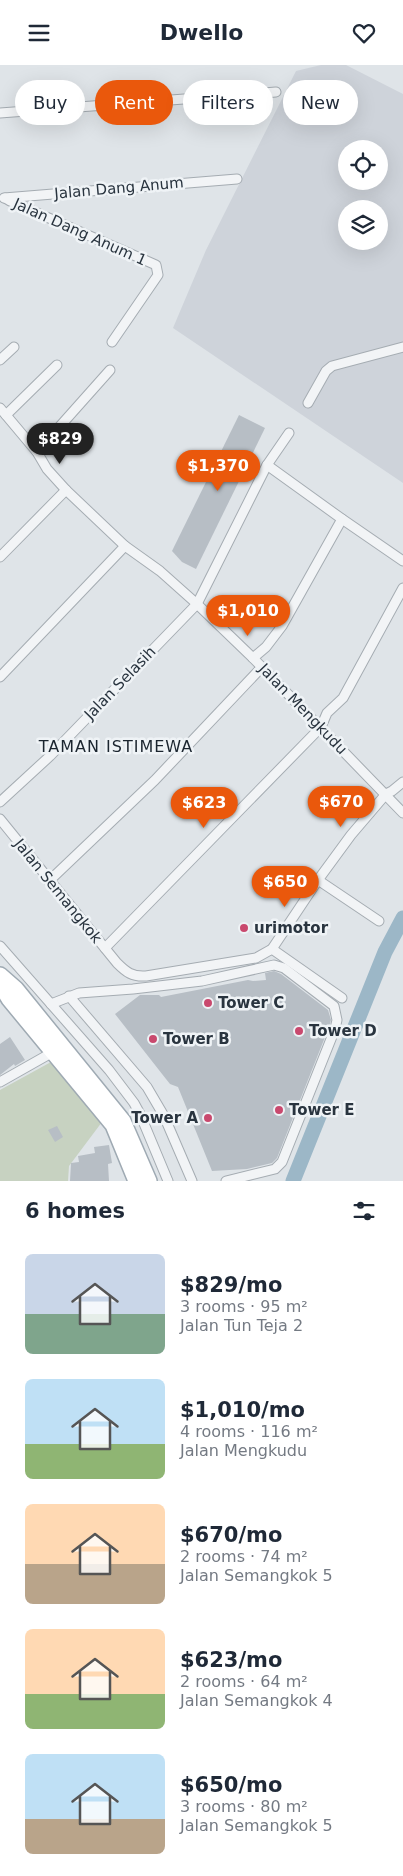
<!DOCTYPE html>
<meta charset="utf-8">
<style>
body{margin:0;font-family:"DejaVu Sans",sans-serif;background:#f6f6f7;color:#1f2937;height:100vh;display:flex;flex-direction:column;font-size:19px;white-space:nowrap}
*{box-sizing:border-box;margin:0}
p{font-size:16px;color:#747a83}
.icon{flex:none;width:28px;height:28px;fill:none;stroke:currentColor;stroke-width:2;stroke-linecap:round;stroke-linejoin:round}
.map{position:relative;height:1116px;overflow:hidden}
.panel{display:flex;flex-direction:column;background:#fff;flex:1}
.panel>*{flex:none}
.guide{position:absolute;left:15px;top:15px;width:374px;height:45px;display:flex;gap:10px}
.controls{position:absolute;left:338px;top:75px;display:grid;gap:10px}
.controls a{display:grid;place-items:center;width:50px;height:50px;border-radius:50%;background:#fff;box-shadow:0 5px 20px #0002;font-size:25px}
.price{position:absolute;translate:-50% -42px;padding:0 11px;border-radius:18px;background:#ea580c;color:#fff;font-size:16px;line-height:32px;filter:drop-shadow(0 1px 2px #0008)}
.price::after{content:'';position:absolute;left:50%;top:30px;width:15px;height:11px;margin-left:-8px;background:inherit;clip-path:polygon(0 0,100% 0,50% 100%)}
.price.selected{background:#222;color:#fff}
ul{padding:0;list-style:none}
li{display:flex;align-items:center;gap:15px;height:125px;padding:0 25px}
li span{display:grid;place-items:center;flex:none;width:140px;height:100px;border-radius:8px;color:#555}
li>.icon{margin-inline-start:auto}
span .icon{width:60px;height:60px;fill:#fffc;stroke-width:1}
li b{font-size:21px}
h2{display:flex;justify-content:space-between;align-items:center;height:60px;padding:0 25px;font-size:21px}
.pill{padding:0 18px;border-radius:22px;background:#fff;box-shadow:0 5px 20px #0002;font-size:18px;line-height:45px}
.pill.selected{background:#ea580c;color:#fff}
header{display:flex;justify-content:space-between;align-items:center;height:65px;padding:0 25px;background:#fff;font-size:22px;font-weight:600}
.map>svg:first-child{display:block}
.built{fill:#ced3da;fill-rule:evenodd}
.green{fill:#c7d2c1}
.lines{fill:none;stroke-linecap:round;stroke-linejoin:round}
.river{stroke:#9cb7c7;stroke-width:15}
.building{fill:#b7bec5}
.street-casing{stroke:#a5acb2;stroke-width:11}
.primary-casing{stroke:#9faab3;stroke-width:18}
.street{stroke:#f2f4f6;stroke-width:9}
.primary{stroke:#fff;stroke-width:15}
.poi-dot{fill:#c9496e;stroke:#eff3f6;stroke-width:2}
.labels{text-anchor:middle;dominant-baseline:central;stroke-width:5;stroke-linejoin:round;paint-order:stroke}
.street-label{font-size:15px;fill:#29343f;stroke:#eff3f6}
.poi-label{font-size:15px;font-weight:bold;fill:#29343f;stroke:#eff3f6;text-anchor:start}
.neighbourhood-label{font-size:16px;letter-spacing:1px;fill:#1b252f;stroke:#eff3f6}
</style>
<header><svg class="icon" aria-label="menu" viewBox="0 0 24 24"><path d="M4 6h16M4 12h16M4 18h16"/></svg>Dwello<svg class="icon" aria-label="heart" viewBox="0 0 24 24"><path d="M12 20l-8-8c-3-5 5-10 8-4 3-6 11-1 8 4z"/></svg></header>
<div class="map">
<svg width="403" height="1116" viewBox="0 0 403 1116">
<rect width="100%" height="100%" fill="#dfe4e8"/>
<path class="built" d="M321,0h25l57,29v389l-230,-155 33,-78 90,-179zM346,84h33v32h-33zM346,144h33v32h-33z"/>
<polygon class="green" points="51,997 102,1057 69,1101 68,1116 0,1116 0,1025"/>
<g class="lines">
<polyline class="river" points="293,1116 385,887 403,853"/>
</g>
<g class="building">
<polygon points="239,350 265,363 196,504 182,497 172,486"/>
<polygon points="274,906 281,909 328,945 331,955 329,962 277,1093 272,1098 247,1104 212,1106 178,1022 170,1019 166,1014 115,949 140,930 159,930 161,932 248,915 253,916 266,915 265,908"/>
<polygon points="10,972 25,995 15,1001 14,999 0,1010 0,979"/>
<polygon points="57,1061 63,1072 55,1077 48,1065"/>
<polygon points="109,1080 112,1098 108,1099 109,1116 70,1116 71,1098 79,1097 78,1091 95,1088 94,1082"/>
</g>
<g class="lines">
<g class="street-casing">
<g id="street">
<polyline points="0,48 276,27"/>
<polyline points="4,133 237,114"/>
<polyline points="5,133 10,136 156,200 158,210 112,277"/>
<polyline points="0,295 14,282"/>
<polyline points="308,338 326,306 332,301 403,282"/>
<polyline points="0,343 37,387 47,404 66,425 125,481 160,506 197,539 253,593 403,748"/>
<polyline points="6,350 57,300"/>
<polyline points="37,387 110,305"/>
<polyline points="267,400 342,454 403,496"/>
<polyline points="0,492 66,425"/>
<polyline points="253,593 266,582 282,561 342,454"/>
<polyline points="0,612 125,481"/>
<polyline points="0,737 50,691 197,539 267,400 289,368"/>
<path d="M0,754l117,144c9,9 15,14 29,13l110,-18 16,-9 46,-69 33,-45 35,-41 6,-3 11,-9"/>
<polyline points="318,815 379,856"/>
<polyline points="49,816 155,715 262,602"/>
<polyline points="0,881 109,1005 134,1038 140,1049 168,1116"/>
<polyline points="105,883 321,662 327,648 343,633 403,523"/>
<polyline points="272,884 342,933"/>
<polyline points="69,931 147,1022 164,1051 192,1116"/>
<polyline points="51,939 79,928 133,924 202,916 274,900 284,903 334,941 337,955 335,964 282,1097 275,1104 226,1116"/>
<polyline points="0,1017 53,987"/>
</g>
</g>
<g class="primary-casing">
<g id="primary">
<polyline points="0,910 16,924 123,1056 149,1116"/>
<polyline points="0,919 9,934 113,1060 136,1116"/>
</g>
</g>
<use href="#street" class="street"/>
<use href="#primary" class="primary"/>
</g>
<g class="poi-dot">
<circle cx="244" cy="863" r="5"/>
<circle cx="208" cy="938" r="5"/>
<circle cx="299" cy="966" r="5"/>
<circle cx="153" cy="974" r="5"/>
<circle cx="279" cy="1045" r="5"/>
<circle cx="208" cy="1053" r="5"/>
</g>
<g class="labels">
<g class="street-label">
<text transform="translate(119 123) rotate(-5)">Jalan Dang Anum</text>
<text transform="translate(80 167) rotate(24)">Jalan Dang Anum 1</text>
<text transform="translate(120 618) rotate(-46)">Jalan Selasih</text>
<text transform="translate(303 644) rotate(46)">Jalan Mengkudu</text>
<text transform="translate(58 826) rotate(51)">Jalan Semangkok</text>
</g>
<g class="poi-label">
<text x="254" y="863">urimotor</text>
<text x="218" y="938">Tower C</text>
<text x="309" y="966">Tower D</text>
<text x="163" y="974">Tower B</text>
<text x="289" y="1045">Tower E</text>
<text x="198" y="1053" text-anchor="end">Tower A</text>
</g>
<g class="neighbourhood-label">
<text x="116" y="681">TAMAN ISTIMEWA</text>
</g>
</g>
</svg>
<div class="controls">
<a><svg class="icon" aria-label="locate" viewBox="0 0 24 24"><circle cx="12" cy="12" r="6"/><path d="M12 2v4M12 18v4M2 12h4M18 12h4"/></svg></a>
<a><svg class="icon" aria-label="layers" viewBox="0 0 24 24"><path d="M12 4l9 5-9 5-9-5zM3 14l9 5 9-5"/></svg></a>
</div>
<b class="price selected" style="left:60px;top:400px">$829</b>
<b class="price" style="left:218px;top:427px">$1,370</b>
<b class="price" style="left:248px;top:572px">$1,010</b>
<b class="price" style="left:341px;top:763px">$670</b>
<b class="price" style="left:204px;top:764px">$623</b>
<b class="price" style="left:285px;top:843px">$650</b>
<div class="guide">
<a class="pill">Buy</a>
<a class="pill selected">Rent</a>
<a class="pill">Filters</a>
<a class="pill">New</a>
</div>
</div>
<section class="panel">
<h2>6 homes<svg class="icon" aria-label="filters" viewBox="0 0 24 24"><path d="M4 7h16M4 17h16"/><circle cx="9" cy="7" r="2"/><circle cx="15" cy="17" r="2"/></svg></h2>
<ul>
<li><span style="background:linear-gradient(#c9d6e8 60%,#7fa58c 0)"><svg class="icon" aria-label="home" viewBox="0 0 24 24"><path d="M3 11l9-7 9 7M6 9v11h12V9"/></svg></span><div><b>$829/mo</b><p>3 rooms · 95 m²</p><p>Jalan Tun Teja 2</p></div></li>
<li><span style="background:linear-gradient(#bfe0f5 65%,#8fb573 0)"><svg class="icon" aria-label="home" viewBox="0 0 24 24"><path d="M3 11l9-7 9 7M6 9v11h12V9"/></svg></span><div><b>$1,010/mo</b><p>4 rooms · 116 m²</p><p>Jalan Mengkudu</p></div></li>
<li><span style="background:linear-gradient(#ffd9b3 60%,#b9a48a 0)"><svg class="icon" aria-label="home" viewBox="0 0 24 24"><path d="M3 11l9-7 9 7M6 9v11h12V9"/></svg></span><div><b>$670/mo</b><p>2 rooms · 74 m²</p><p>Jalan Semangkok 5</p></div></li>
<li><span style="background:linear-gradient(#ffd9b3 65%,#8fb573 0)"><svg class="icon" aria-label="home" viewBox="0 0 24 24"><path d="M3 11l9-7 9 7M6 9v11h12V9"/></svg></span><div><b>$623/mo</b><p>2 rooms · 64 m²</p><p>Jalan Semangkok 4</p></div></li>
<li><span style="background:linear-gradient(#bfe0f5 65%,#b9a48a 0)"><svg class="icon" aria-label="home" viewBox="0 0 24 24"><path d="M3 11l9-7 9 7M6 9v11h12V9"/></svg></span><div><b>$650/mo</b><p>3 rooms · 80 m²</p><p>Jalan Semangkok 5</p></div></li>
</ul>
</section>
